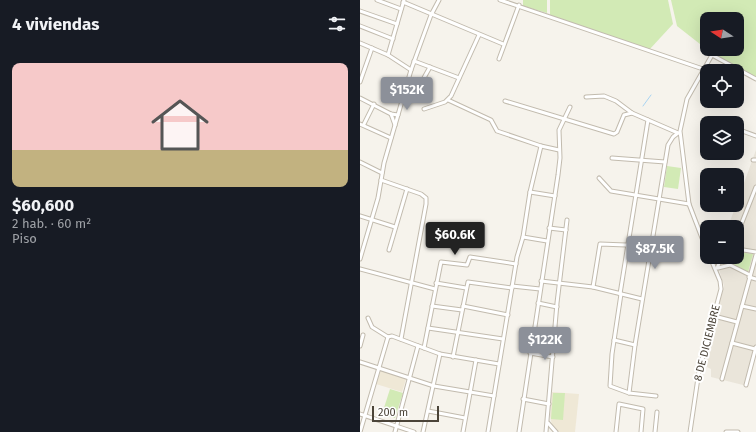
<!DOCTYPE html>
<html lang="es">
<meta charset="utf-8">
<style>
body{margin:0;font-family:"Fira Sans",sans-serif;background:#242831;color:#f1f3f6;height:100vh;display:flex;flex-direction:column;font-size:15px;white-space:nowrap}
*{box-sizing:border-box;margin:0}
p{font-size:13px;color:#9ea1a6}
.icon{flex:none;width:22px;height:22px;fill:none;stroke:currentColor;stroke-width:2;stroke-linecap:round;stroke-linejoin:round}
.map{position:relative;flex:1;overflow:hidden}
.side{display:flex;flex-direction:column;background:#171b24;width:360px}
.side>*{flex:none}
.needle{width:26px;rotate:282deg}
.buttons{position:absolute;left:340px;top:12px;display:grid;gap:8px}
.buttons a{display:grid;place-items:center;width:44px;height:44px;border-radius:8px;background:#171b24;box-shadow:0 4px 16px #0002;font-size:20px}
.scale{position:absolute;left:12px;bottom:10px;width:67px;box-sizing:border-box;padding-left:4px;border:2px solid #4b4439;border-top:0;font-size:11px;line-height:14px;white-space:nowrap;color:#4b4439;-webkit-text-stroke:3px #fff;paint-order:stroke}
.price{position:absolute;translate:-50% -34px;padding:0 9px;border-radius:4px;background:#8c9099;color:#fff;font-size:13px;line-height:26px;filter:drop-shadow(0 1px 2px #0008)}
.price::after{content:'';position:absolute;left:50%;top:24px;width:12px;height:9px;margin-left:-6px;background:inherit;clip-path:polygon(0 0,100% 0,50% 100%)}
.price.active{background:#222;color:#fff}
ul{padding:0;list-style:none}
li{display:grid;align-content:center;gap:8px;height:212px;padding:0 12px}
li span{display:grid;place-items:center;height:124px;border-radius:8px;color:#555}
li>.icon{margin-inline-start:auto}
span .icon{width:72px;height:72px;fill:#fffc;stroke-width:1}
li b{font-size:17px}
h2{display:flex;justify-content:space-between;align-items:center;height:48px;padding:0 12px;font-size:17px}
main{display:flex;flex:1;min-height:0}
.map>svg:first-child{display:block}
.residential{fill:#eae5da}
.education{fill:#efe8d6}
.green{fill:#d2eab5;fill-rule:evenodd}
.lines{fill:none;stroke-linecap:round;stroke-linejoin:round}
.stream{stroke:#a9d4f2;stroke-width:1}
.minor-casing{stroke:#c2bbae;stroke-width:5}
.minor{stroke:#fff;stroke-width:3}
.labels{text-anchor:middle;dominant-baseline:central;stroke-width:4;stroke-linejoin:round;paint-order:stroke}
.street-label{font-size:11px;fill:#4b4439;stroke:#fff}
</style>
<main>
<section class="side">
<h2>4 viviendas<svg class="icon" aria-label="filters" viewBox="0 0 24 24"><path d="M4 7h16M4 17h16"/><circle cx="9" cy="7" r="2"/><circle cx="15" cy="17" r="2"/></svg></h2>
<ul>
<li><span style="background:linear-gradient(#f6c9c9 70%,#c2b280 0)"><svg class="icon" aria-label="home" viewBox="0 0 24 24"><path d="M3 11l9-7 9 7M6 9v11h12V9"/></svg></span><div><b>$60,600</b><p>2 hab. · 60 m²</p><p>Piso</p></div></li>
</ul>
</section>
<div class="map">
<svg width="396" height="432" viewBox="0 0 396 432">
<rect width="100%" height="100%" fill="#f6f3ec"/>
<polygon class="residential" points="396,150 396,349 387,386 351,377 351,369 343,365 364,286 358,266 360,257 377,257 377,227 368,227"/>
<g class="education">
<polygon points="21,370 46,379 42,392 16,384"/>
<polygon points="192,392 219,394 215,432 199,432 192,425 190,416"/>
</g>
<g class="green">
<polygon points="163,0 187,0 187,13 163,6"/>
<polygon points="190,0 308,0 313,24 289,50 190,15"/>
<path d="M311,0h85v77l-42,-22 -37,-29zM347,19h30v30h-30z"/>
<polygon points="307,166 321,168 318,189 304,187"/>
<polygon points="377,252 393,254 388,272 372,264 361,264 364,257 377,257"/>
<polygon points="30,389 43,393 35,418 22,414"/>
<polygon points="193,393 205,393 203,420 191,419"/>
</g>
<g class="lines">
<polyline class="stream" points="283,106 291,95"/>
<g class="minor-casing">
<g id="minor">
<polyline points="17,0 41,9"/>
<polyline points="140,0 343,69"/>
<polyline points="43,2 143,44"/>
<polyline points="0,11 37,24"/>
<polyline points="0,26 33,39"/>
<polyline points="0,43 28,55 51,70"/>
<polyline points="28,55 44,0"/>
<polyline points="139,59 159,5"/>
<polyline points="54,61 99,78"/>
<polyline points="0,82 12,48"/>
<polyline points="60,85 70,67"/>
<polyline points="226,97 244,96 256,101 272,113 318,133"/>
<polyline points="0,98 31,114 38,115"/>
<polyline points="88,100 131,120 137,131 181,146 199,150"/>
<polyline points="145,101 254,134 257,132 264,115 272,113"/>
<polyline points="64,109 85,102 91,96 119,35"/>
<polyline points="31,114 35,125"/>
<polyline points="0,124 31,138"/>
<polyline points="4,124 14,104"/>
<polyline points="377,129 396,136"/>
<polyline points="252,158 305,162"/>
<polyline points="393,160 396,160"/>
<polyline points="0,162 22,173"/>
<polyline points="239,178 251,191 329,204"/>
<polyline points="21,180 61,194 66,198 66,204 41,339"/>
<polyline points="170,192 195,196"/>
<polyline points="0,216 35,227"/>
<polyline points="189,228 206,230"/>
<polyline points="377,235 396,187"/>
<polyline points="163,237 187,241"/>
<polyline points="377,249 396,252"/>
<polyline points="29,250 47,189"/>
<polyline points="347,251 329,204 320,131 327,99 352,55 396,79"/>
<polyline points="0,259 18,198 24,163 51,70 71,15 79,0"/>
<polyline points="357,268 362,257"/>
<polyline points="358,268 370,265 390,275"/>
<polyline points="0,269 75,289"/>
<polyline points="389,277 396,279"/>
<polyline points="181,281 233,287 282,299"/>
<polyline points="76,283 106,288"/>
<polyline points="152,286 180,289"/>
<polyline points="233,287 240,244 266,245 316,254"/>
<polyline points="260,294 288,120"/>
<polyline points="261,294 252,354 250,386 269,393 296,396"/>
<polyline points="178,303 197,307"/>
<polyline points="72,306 102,310"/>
<polyline points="103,306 148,315"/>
<polyline points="382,306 396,309"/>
<polyline points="354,316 377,322"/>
<polyline points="8,318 12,327 28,337"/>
<polyline points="68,328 143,339"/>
<polyline points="28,337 32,336 80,354 139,364"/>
<polyline points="254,340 275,345"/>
<polyline points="372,343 395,349"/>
<polyline points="0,346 3,335"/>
<polyline points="64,348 81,262 107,265 110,257 156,264"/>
<polyline points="170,353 193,357"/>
<polyline points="93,357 108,282 152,288"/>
<polyline points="0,362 74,386 134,396"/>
<polyline points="362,379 396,255"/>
<polyline points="386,385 396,347"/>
<polyline points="269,393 275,345 308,145 313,137 318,133"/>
<polyline points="163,399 189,404"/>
<polyline points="68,411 105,418"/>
<polyline points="0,414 54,432"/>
<polyline points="188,423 196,432"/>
<polyline points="0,432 28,337"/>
<polyline points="35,432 58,346"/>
<polyline points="63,432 80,354"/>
<polyline points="103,432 116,360"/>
<polyline points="128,432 157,257 163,237 170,192 181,146"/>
<polyline points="159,432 198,175 200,158 199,130 210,107"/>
<polyline points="186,432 197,303 207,220"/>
<polyline points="256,432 259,404 283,409 281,432"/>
<polyline points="295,432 297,412"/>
<polyline points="330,432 339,371 361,289 360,281 350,257"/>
<polyline points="366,432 378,432"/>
</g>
</g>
<use href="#minor" class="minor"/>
</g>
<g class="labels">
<g class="street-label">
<text transform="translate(347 343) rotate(-76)">8 DE DICIEMBRE</text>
</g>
</g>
</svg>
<div class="buttons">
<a><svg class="needle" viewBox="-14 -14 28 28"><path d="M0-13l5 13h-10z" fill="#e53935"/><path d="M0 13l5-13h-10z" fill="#9ea1a6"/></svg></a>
<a><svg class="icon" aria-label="locate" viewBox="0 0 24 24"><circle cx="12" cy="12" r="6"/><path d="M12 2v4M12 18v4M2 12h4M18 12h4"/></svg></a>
<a><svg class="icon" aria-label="layers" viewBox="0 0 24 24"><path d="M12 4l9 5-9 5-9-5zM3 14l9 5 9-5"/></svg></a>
<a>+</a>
<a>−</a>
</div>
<div class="scale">200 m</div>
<b class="price" style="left:47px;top:111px">$152K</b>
<b class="price active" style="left:95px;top:256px">$60.6K</b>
<b class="price" style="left:295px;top:270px">$87.5K</b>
<b class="price" style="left:185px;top:361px">$122K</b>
</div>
</main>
